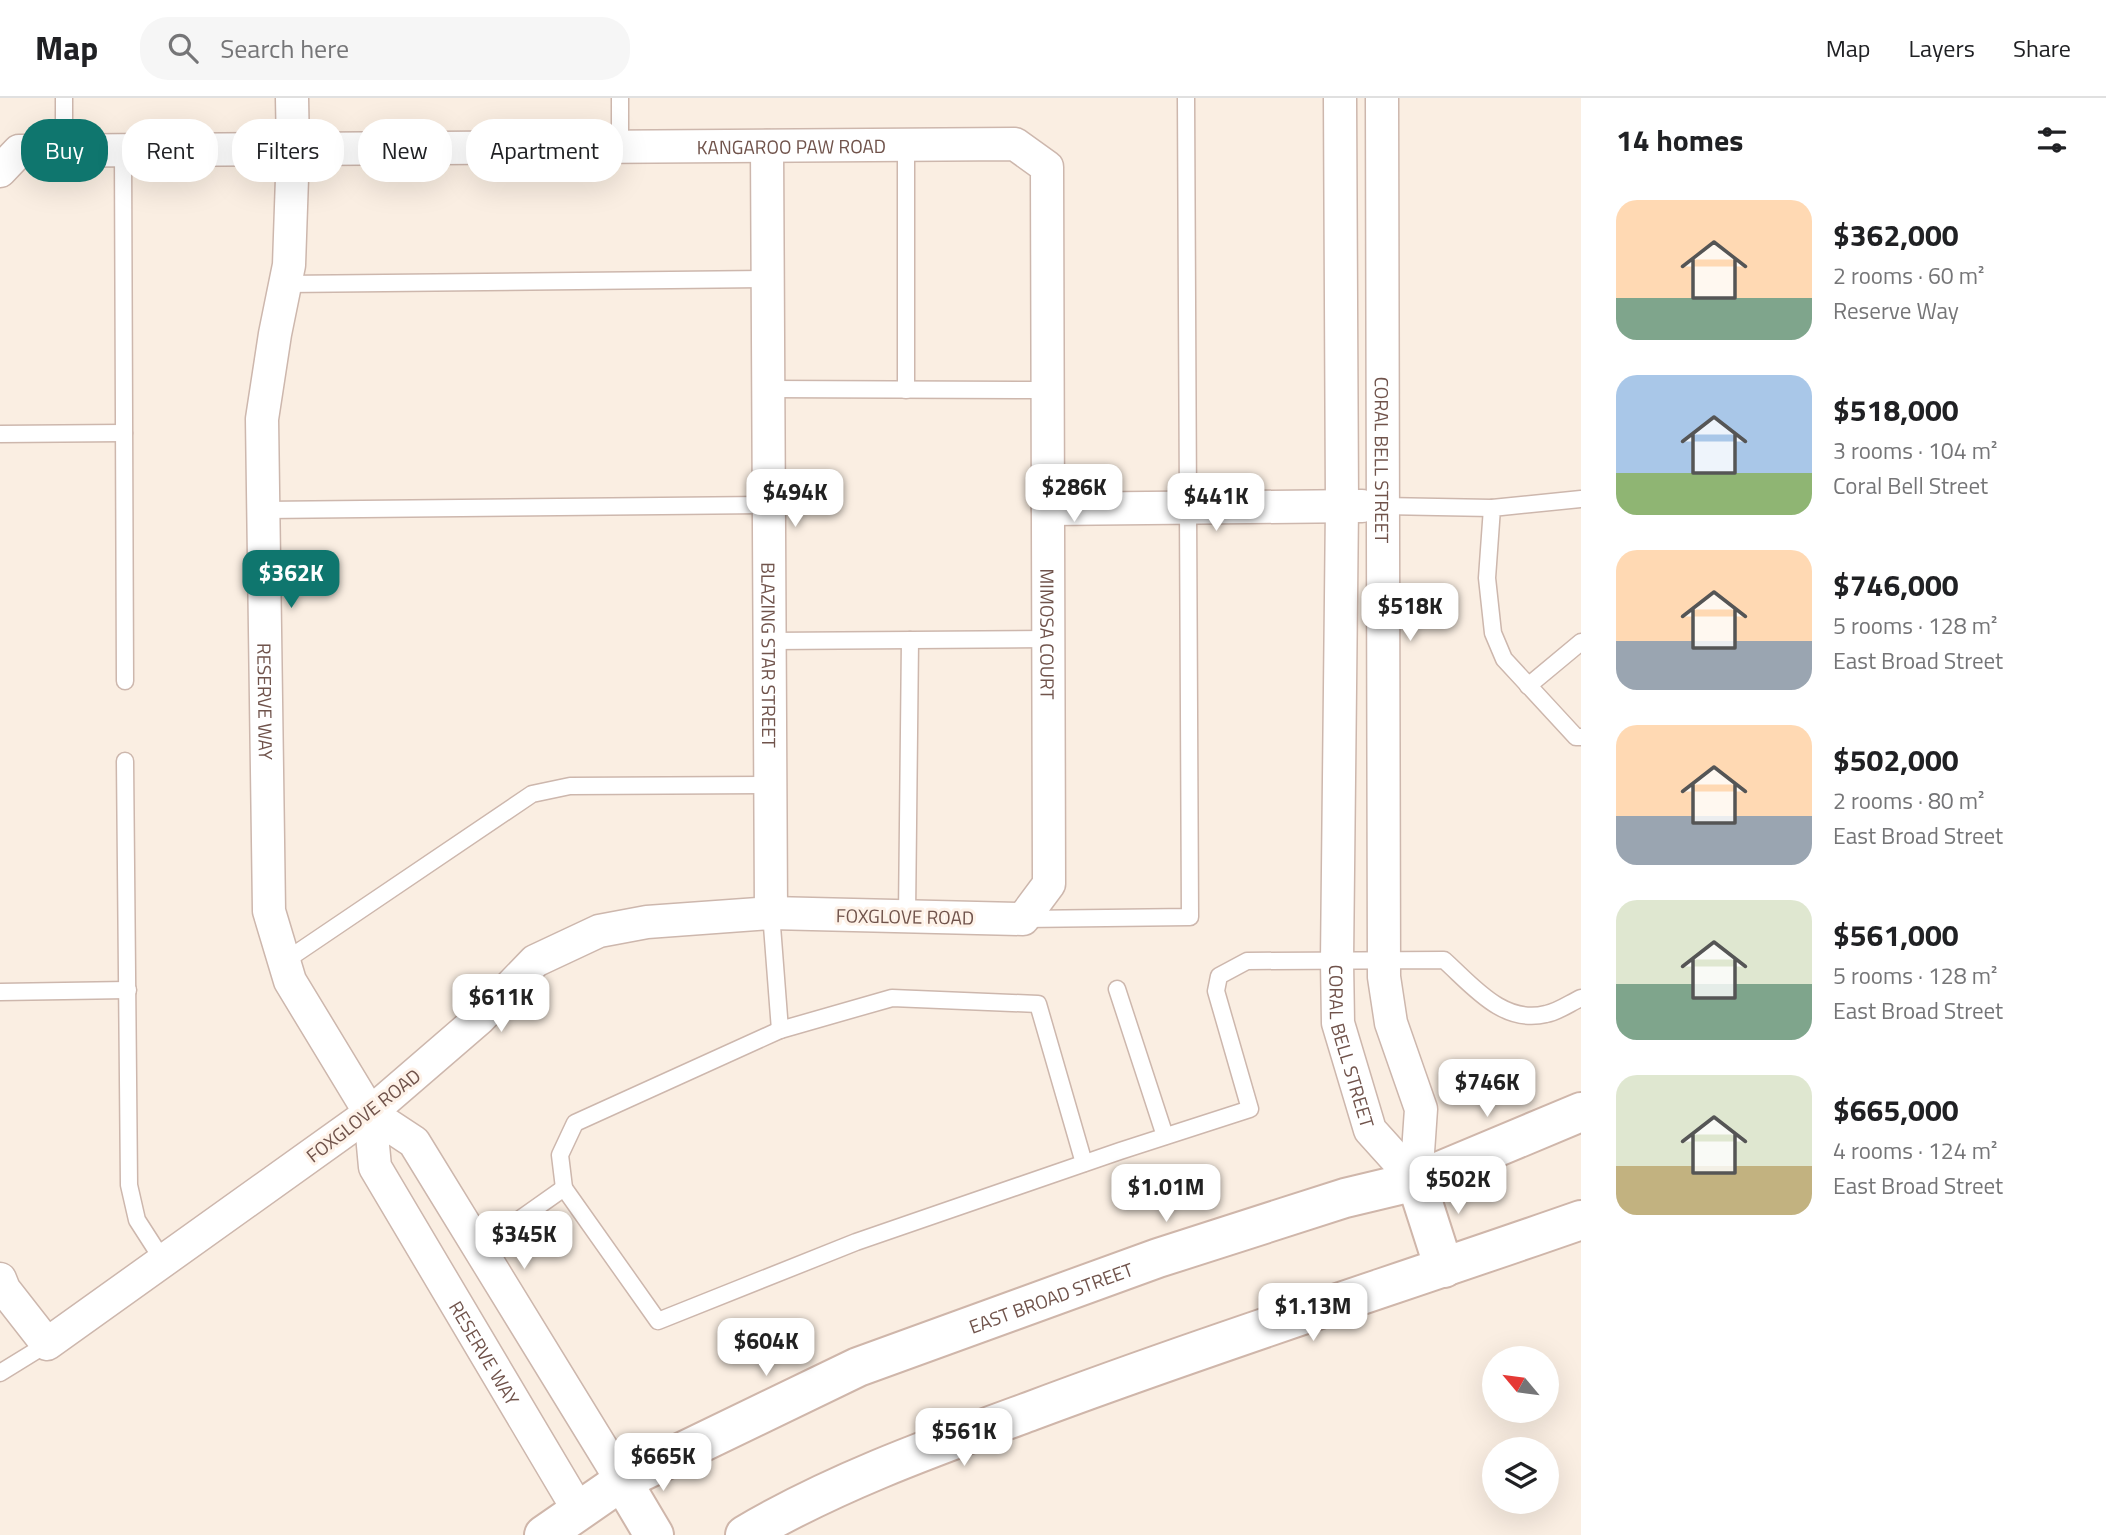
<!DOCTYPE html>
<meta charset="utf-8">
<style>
body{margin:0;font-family:"Titillium Web",sans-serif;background:#f6f6f6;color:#202124;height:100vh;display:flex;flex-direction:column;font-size:26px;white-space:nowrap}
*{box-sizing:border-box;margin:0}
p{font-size:23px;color:#757577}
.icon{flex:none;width:38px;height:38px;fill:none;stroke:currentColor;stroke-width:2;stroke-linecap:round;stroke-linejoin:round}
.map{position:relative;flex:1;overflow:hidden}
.side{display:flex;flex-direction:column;background:#fff;width:525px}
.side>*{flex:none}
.banner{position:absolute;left:21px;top:21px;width:665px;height:63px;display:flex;gap:14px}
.needle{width:46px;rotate:299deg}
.fabs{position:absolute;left:1482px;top:1248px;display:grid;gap:14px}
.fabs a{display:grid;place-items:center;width:77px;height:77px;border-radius:50%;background:#fff;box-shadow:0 7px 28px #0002;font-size:35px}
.price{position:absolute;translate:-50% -60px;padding:0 16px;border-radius:14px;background:#fff;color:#222;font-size:23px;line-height:46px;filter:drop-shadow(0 2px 4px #0008)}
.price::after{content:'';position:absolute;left:50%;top:42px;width:21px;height:16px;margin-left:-10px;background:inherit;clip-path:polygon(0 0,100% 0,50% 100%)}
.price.selected{background:#0f766e;color:#fff}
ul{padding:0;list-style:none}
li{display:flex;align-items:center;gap:21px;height:175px;padding:0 35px}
li span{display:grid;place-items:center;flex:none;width:196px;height:140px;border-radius:21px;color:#555}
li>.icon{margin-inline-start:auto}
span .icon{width:84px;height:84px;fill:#fffc;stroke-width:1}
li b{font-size:30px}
h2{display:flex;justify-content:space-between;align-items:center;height:84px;padding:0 35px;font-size:30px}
.tag{padding:0 24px;border-radius:28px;background:#fff;box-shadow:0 7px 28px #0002;font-size:24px;line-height:63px}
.tag.selected{background:#0f766e;color:#fff}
header{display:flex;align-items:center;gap:42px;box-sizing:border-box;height:98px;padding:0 35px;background:#fff;border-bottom:2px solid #e0e0e0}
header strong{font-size:33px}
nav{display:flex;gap:38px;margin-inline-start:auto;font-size:24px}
.search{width:490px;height:63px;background:#f6f6f6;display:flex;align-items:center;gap:18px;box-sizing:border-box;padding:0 24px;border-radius:28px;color:#757577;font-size:26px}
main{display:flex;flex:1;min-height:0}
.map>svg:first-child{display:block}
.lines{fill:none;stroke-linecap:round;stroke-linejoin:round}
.lane-casing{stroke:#cdb7ad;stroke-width:19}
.street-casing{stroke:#cdb7ad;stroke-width:35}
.secondary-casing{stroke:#cfb6aa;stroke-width:42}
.lane{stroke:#fff;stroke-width:16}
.street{stroke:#fff;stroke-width:32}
.secondary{stroke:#fff;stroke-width:38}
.labels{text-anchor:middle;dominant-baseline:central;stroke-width:6;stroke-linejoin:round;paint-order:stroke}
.street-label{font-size:19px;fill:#70534b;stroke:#fef2e8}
</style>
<header>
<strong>Map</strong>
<div class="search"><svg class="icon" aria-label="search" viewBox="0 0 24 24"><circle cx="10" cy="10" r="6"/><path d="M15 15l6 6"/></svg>Search here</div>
<nav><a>Map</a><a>Layers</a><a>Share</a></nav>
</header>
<main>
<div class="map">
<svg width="1581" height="1437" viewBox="0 0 1581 1437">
<rect width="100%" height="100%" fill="#faeee2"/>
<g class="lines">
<g class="lane-casing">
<g id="lane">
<polyline points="620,49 620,0"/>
<polyline points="64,53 64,0"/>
<polyline points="123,53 125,583"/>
<polyline points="285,186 768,181"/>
<polyline points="768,291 1048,292"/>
<polyline points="906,292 906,47"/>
<polyline points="0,336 124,335"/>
<polyline points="1581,401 1492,410 1487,480 1493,535 1504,561 1576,639 1581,639"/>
<polyline points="1383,408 1492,410"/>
<polyline points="264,412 769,407"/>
<polyline points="770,543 1049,541"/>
<polyline points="1528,588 1581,544"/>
<polyline points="125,663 129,1087 137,1122 164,1164"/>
<polyline points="771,815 780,932"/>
<polyline points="907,818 910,542"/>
<polyline points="1023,821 1190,819 1186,0"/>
<polyline points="285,863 532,696 570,688 770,687"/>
<polyline points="1117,891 1165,1038"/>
<polyline points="0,894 128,892"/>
<polyline points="564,1090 560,1057 575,1025 780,932 892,900 1038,906 1084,1065"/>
<path d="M479,1150l85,-60 94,133 198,-79 264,-91 130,-42 -34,-118 3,-15 28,-15 197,-1c28,25 59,65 102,54 12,-2 24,-11 35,-16"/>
<polyline points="0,1275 47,1246"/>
</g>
</g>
<g class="street-casing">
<g id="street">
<path id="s1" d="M292,0l1,51 -4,116 -14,69 -13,85 7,492 21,70 80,132 44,29 208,339"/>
<path id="s2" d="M1340,0l2,408 -5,455 1,62 32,107 46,51"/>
<path id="s3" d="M1382,0l2,879 7,46 30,86 -5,72"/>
<path id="s4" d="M767,48l4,767"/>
<path id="s5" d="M0,73l19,-20 996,-7 32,23 2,717 -26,35 -252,-6 -124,9 -48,9 -64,30 -56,58 -109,94 -323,231 -43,-55 -4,-10"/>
<polyline points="1048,411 1362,408"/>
<path id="s6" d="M370,1015l5,54 204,344"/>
</g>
</g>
<g class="secondary-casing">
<g id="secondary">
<polyline points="1416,1083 1444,1170"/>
<polyline points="622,1383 654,1437"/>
<path id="s7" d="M544,1437l78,-54 236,-114 300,-109 187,-60 71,-17 165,-69"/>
<path d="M745,1437c90,-53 188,-88 286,-124 181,-68 367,-127 550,-191"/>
</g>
</g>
<use href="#lane" class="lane"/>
<use href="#street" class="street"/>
<use href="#secondary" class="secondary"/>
</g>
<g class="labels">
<g class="street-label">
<text stroke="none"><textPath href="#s5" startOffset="800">KANGAROO PAW ROAD</textPath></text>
<text stroke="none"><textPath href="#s3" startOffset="362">CORAL BELL STREET</textPath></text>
<text stroke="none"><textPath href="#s5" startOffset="1530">MIMOSA COURT</textPath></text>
<text stroke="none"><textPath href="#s4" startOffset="509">BLAZING STAR STREET</textPath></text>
<text stroke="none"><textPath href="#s1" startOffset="606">RESERVE WAY</textPath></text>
<text transform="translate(905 818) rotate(1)">FOXGLOVE ROAD</text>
<text stroke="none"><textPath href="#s2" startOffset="950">CORAL BELL STREET</textPath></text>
<text transform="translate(363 1017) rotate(-38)">FOXGLOVE ROAD</text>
<text stroke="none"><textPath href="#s7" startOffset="562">EAST BROAD STREET</textPath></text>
<text stroke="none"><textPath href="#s6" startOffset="270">RESERVE WAY</textPath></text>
</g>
</g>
</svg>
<div class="fabs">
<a><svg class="needle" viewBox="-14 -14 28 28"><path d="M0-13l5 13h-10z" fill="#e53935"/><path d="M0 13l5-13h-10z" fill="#757577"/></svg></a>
<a><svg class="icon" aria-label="layers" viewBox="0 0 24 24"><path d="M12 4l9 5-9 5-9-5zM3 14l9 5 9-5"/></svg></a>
</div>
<b class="price" style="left:1074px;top:426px">$286K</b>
<b class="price" style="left:795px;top:431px">$494K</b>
<b class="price" style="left:1216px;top:435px">$441K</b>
<b class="price selected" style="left:291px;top:512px">$362K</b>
<b class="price" style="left:1410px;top:545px">$518K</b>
<b class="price" style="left:501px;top:936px">$611K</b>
<b class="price" style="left:1487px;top:1021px">$746K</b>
<b class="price" style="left:1458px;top:1118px">$502K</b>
<b class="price" style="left:1166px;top:1126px">$1.01M</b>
<b class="price" style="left:524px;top:1173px">$345K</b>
<b class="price" style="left:1313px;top:1245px">$1.13M</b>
<b class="price" style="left:766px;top:1280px">$604K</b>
<b class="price" style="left:964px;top:1370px">$561K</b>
<b class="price" style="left:663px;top:1395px">$665K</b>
<div class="banner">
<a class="tag selected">Buy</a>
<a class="tag">Rent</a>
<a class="tag">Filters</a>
<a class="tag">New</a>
<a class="tag">Apartment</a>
</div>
</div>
<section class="side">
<h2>14 homes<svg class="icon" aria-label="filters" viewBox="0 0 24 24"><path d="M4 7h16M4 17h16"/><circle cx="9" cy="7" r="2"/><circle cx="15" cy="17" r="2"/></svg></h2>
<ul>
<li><span style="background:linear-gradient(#ffd9b3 70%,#7fa58c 0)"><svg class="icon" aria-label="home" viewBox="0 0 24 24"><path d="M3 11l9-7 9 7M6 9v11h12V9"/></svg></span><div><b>$362,000</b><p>2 rooms · 60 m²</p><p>Reserve Way</p></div></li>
<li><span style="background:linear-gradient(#a9c7e8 70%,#8fb573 0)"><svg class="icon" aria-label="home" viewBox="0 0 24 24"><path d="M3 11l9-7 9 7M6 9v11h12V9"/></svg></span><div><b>$518,000</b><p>3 rooms · 104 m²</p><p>Coral Bell Street</p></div></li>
<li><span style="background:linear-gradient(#ffd9b3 65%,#9aa5b1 0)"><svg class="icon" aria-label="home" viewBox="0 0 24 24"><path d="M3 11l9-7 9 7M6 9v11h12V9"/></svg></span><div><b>$746,000</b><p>5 rooms · 128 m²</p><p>East Broad Street</p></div></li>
<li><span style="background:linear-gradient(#ffd9b3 65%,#9aa5b1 0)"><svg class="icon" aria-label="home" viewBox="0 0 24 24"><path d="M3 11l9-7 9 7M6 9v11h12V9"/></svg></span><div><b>$502,000</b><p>2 rooms · 80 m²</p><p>East Broad Street</p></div></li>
<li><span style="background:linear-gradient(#dfe7d0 60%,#7fa58c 0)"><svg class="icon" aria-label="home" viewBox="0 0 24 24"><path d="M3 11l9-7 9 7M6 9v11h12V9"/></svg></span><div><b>$561,000</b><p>5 rooms · 128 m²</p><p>East Broad Street</p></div></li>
<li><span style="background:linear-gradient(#dfe7d0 65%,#c2b280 0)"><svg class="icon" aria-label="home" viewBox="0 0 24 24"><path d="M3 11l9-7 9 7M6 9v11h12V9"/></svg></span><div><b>$665,000</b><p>4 rooms · 124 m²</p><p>East Broad Street</p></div></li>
</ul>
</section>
</main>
